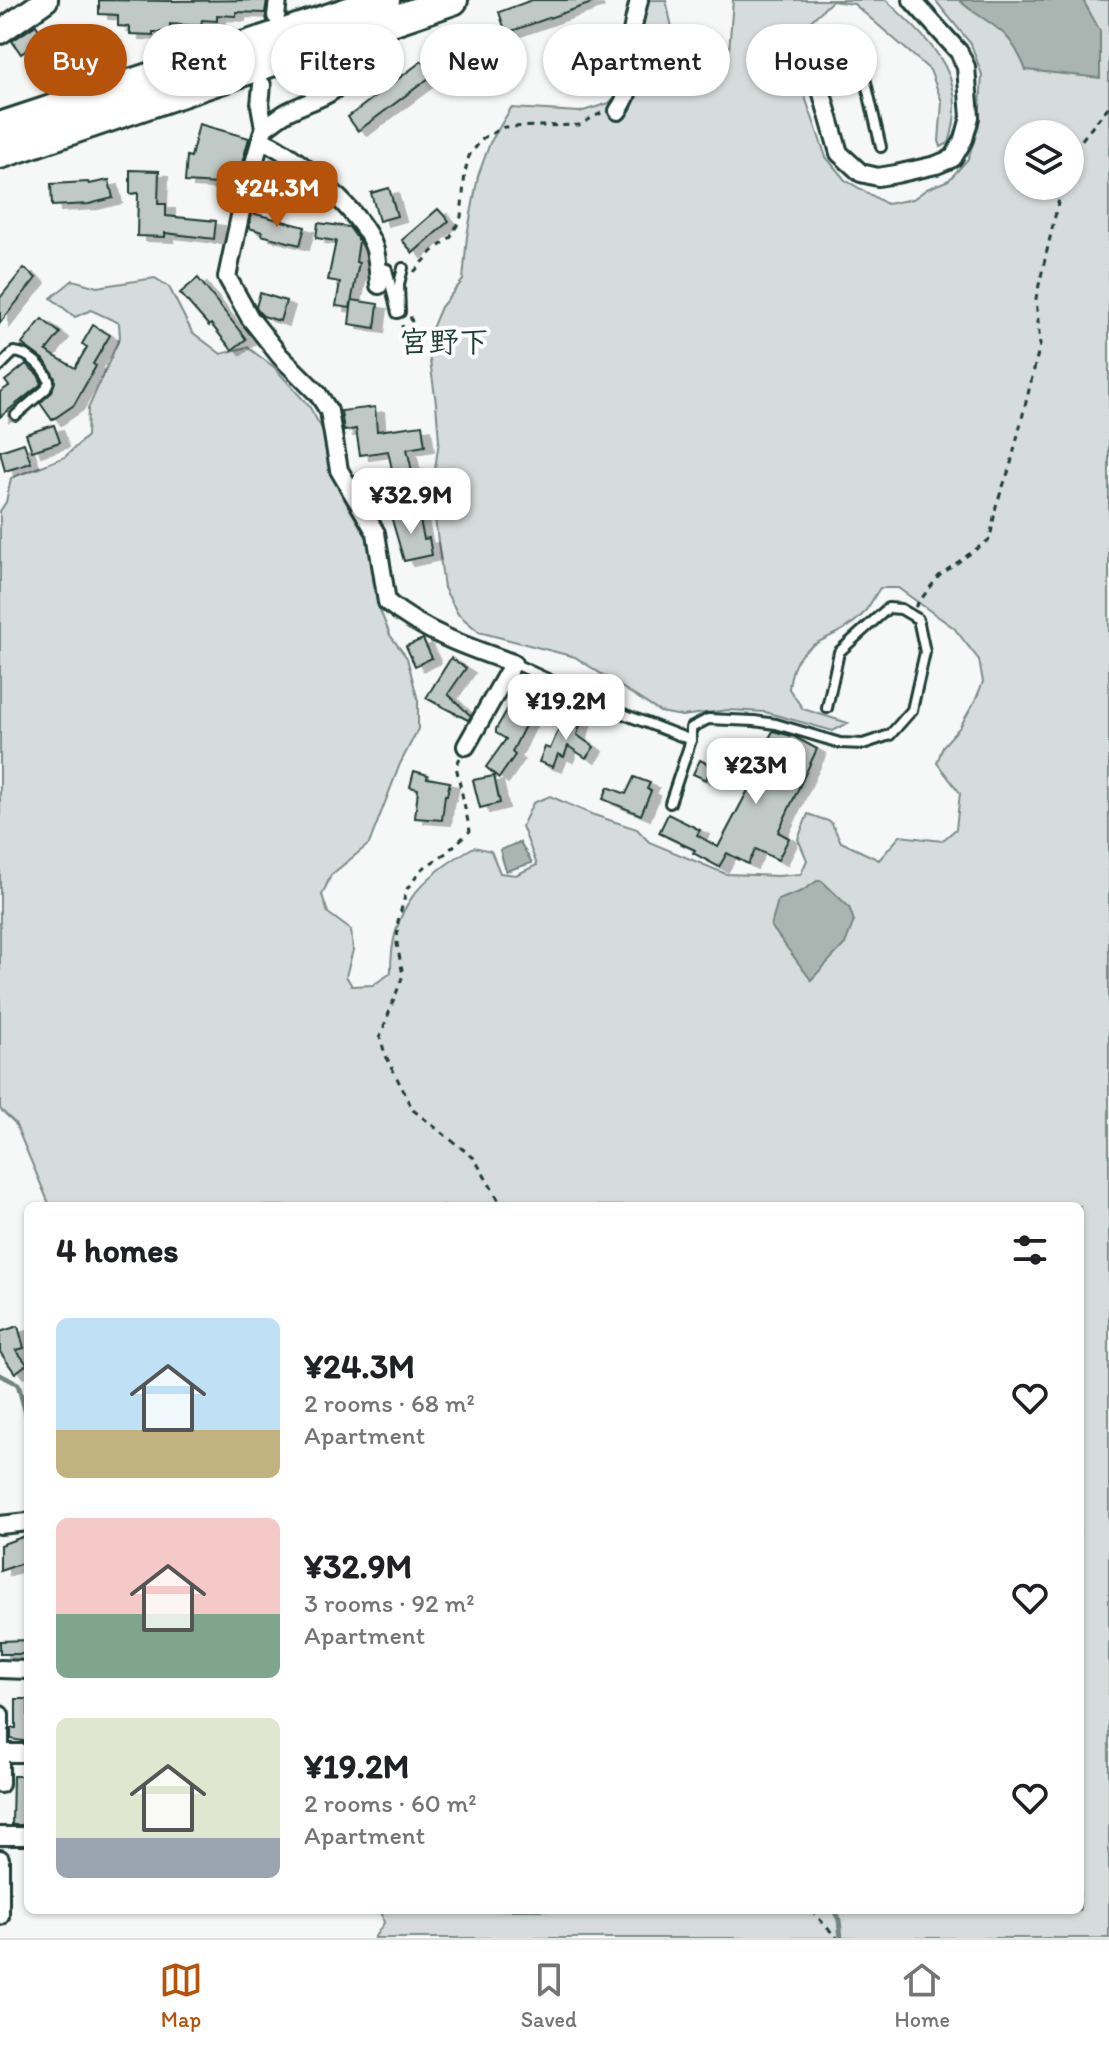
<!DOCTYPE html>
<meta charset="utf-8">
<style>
body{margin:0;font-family:Itim,"Klee One",sans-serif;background:#f6f6f6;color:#202124;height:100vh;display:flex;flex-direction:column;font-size:30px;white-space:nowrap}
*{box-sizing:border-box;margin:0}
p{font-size:26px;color:#757577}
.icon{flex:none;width:44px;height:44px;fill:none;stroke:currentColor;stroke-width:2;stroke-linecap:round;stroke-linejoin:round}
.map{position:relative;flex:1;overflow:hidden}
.sheet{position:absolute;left:24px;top:1202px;width:1060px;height:712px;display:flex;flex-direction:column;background:#fff;border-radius:12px;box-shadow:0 2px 6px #0004}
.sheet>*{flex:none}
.guide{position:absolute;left:24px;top:24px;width:1062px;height:72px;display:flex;gap:16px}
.fabs{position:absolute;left:1004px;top:120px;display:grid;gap:16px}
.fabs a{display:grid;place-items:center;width:80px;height:80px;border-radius:50%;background:#fff;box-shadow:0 2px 6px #0004;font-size:40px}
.price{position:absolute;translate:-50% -68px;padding:0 18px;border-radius:16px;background:#fff;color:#222;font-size:26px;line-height:52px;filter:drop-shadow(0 2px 4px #0008)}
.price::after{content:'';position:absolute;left:50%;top:48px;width:24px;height:18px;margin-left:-12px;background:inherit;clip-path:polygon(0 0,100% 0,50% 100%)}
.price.current{background:#b45309;color:#fff}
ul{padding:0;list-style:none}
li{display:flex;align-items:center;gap:24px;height:200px;padding:0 32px}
li span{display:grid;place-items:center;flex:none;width:224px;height:160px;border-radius:12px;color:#555}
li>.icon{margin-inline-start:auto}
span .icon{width:96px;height:96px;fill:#fffc;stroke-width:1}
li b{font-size:34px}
h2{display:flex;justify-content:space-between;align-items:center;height:96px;padding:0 32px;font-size:34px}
.chip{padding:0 28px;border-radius:36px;background:#fff;box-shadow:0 2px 6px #0004;font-size:28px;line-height:72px}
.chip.current{background:#b45309;color:#fff}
.dock{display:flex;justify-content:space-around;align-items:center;height:112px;border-top:2px solid #e0e0e0;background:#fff;font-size:22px;color:#757577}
.dock a{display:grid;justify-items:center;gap:4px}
.dock .current{color:#b45309}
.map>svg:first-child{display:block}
.green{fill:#d6dcdb;stroke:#7a8c88;stroke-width:2;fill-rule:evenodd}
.water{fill:#aab5b1;stroke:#72857f;stroke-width:2}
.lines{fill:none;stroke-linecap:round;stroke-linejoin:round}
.stream{stroke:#72857f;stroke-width:5}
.building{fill:#c0c9c6;stroke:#1f3d34;stroke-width:2;filter:url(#shadow)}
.lane-casing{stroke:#1f3d34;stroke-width:14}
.street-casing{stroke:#1f3d34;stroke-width:22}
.secondary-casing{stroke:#1f3d34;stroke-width:28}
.highway-casing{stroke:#1f3d34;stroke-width:34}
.path{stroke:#1f3d34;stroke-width:3;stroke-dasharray:6 6;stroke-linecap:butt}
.lane{stroke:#fff;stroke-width:8}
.street{stroke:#fff;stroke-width:16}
.secondary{stroke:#fff;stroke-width:22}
.highway{stroke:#fff;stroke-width:28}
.labels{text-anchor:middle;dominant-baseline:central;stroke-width:8;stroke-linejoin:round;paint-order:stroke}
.quarter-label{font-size:30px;font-weight:bold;fill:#1f3d34;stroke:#fff}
</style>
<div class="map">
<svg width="1109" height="1938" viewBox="0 0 1109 1938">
<defs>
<filter id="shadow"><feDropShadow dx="9" dy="5" stdDeviation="0" flood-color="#0004"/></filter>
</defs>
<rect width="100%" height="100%" fill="#f6f7f7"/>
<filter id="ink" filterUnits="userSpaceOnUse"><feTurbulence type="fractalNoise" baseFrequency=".0125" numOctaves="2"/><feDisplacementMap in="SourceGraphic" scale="16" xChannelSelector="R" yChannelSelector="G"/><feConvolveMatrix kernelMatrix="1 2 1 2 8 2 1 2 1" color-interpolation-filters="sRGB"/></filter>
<g filter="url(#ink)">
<path class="green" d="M648,0h18l7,32 14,27 25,11 16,-6 5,-64h153c45,43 85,75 63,143l-8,4 -2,-6 3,-39 -12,-32 -76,-66 -22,-3 -33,31 -7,28 34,97 19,23 42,24 26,-5 14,-10 22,-9 19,-21 11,-34 3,-50 -11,-31 -36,-44h174v1938h-735l10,-15 -3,-13h699v-704h-1030l-35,-83 -15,-14v-598l6,-9 5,-24 54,-21 22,-21 1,-27 32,-72 -1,-14 -28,-13 -16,7 -24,-19 22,-18 24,7 58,-9 14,9 23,45 29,22 26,-7 27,20 35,39 16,28 8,45 35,61 9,63 13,32 17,23 11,43v28l-18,35 -31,80 -38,31 -9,20 6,18 23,17 2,20 -7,26 6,10 21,-1 18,-12c-1,-65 30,-96 83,-126l17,4 9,22 16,2 21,-10 -15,-39 11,-23 17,-7 41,18 46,15 12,13 77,32 52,2 23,-2 6,-14 -9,-21 10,-25 23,8 10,20 38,18 21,-24 42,5 14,-12 4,-36 -23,-30 6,-17 17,-19 16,-28 7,-17 -4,-22 -25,-32 -56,-40h-18c-6,8 -11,20 -18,27 -31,32 -68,19 -73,74l14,20 45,14 -15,8 -68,-19 -37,-2 -46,6 -22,-4 -85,-55 -96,-25 -21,-18 -14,-26 -9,-70 -1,-42 5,-35 -3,-38 -9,-63 14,-33 22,-27 4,-44 11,-60 12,-33 21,-35 69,4 29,-9 30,-30 3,-42zM1018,134h52v52h-52z"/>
<g class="water">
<path d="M959,0h124l17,31v47l-74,-8c-5,-12 -11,-25 -20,-34 -13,-14 -33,-22 -47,-36z"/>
<polygon points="520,842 532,863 506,871 500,850"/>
<polygon points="817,881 822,881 849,907 854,921 845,944 811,980 771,926 778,900 802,891"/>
</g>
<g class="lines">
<g class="stream">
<polyline points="0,1375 18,1384 28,1421"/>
<polyline points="834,1910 839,1920 841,1938"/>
</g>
</g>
<g class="building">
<polygon points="99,0 170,1 267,0 265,13 236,12 236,16 217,15 217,21 202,20 201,26 170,24 170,32 153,32 153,35 130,34 130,27 118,26 118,15 99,14"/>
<polygon points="532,0 594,0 595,2 506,33 499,12"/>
<polygon points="36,25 44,38 21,54 12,41"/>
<polygon points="422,61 433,75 358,131 348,117"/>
<polygon points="199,124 249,138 236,185 185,182 187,156 191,157"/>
<polygon points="270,160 285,166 309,186 305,195 263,177"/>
<polygon points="130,170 159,171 158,204 166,204 166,216 216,221 214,239 165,233 165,237 137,236 138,193 130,194"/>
<polygon points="109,180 113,198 89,204 52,206 51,184 88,182 89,184"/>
<polygon points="389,188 397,216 379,221 371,193"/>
<polygon points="438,209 449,221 413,253 402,240"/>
<polygon points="252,213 305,227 300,245 261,235 262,232 249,228"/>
<polygon points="318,223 349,227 359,241 356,262 359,263 350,308 336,306 340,282 328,280 336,241 316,238"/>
<polygon points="24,268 36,278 0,323 0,298"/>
<polygon points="198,278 246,339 232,350 211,324 209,326 180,293"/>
<polygon points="260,293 286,301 280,321 263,316 259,312 256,307"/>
<polygon points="352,300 378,304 375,328 349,324"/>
<polygon points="42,319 60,333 46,351 75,368 87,347 82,344 93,325 110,335 93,364 96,366 74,405 52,420 40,403 52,392 55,378 45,361 22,344"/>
<polygon points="26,364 38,375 41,381 40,385 0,417 0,392 9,386 5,381"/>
<polygon points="375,407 377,431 422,425 425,446 407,449 416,488 397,492 388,451 360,455 356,429 344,431 341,411"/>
<polygon points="54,425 60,442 32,451 26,434"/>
<polygon points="24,443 31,463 5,471 0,451"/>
<polygon points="418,511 424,539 429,538 432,555 404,561 391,516"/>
<polygon points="423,639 432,658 415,666 406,646"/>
<polygon points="451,658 466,668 448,694 471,716 468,720 426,698"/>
<polygon points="521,686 539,697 512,752 515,755 499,778 486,767 506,739 496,733 496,729"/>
<polygon points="565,715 582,719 577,735 594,747 586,758 568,746 564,757 558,754 553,767 539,762 545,747 550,749"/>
<polygon points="773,731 795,737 817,749 778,832 789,838 778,860 756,849 748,864 727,853 719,867 693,853 695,850 659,833 668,814 700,830 697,835 718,847 763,762 758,759"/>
<polygon points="700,760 712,766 706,780 693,774"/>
<polygon points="414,771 428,775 427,778 450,782 447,795 445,795 442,820 415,818 418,789 410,787"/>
<polygon points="494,776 500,803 480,808 473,780"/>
<polygon points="634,777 650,783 647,789 651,791 641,815 603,799 608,787 626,794"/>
<polygon points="18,1326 24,1348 16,1350 27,1364 15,1373 0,1352 0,1332"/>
<polygon points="28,1535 28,1561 0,1571 0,1545"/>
<polygon points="28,1640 28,1654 0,1654 0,1641"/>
<polygon points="16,1699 28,1699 28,1742 11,1739 11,1728 16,1728"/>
<polygon points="13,1776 28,1776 28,1825 12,1825"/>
</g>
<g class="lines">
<g class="lane-casing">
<g id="lane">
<polyline points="815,69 814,54 825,42 851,36 859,52 881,147"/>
<polyline points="379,268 387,269 397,313 400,312 399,284 403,268"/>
<path d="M0,366l14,-14c15,1 30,15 35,29l-3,8 -30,26"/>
<polyline points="513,663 626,715 691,740 670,803"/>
<polyline points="691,740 691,728 708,719 754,721 776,724 840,743 863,744 890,735 912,710 925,652 918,619 901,609 888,608 839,652 827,708"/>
</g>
</g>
<g class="street-casing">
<g id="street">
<polyline points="276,16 278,0"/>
<polyline points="815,69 839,153 861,173 878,177 896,174 936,165 953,158 964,139 970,117 966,67 959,52 912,0"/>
<path d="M262,85l-2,20 4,23 -21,74 -16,75 23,41 30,38 38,38 11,17 10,59 37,63 11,69c37,30 82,46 126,61l-47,83"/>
<path d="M618,111c17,-25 12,-39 13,-67 0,-15 5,-30 8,-44"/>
<path d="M264,128c9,-6 18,-14 27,-18 44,-20 67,-19 48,-77"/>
<path d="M261,140c33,12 102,74 113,107 4,12 4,26 5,38"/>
<polyline points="0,1525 28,1522"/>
<polyline points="0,1669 28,1670"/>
<polyline points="0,1715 0,1784"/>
<polyline points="0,1753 28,1753"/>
<polyline points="0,1836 28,1836"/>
<polyline points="0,1859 0,1916"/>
</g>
</g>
<g class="secondary-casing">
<polyline id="secondary" points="0,32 46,0"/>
</g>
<g class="highway-casing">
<g id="highway">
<polyline points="0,127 385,0"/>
<polyline points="0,154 453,0"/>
</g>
</g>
<g class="path">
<polyline points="1070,160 1072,152 1109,106"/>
<polyline points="414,272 433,251 451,237 461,217 465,172 469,156 483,138 504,127 579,125 603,112"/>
<polyline points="402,325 406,344 417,337 410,316"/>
<polyline points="915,607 939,576 990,539 996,506 1010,467 1040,345 1036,298 1062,186"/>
<polyline points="460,758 456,766 470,831 446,853 422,869 407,889 398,921 397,944 403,975 380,1037 385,1054 413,1110 474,1158 502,1206"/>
<polyline points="811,1910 837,1938"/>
</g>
<use href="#lane" class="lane"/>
<use href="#street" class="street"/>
<use href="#secondary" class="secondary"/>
<use href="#highway" class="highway"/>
</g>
</g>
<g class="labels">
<g class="quarter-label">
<text x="444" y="341">宮野下</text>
</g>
</g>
</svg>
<div class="fabs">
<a><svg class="icon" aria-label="layers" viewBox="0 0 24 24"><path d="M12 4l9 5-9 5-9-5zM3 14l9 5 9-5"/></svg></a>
</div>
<b class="price current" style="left:277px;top:229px">¥24.3M</b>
<b class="price" style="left:411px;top:536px">¥32.9M</b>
<b class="price" style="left:566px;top:742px">¥19.2M</b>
<b class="price" style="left:756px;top:806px">¥23M</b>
<div class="guide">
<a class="chip current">Buy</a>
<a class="chip">Rent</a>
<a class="chip">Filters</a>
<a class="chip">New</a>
<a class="chip">Apartment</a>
<a class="chip">House</a>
</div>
<section class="sheet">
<h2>4 homes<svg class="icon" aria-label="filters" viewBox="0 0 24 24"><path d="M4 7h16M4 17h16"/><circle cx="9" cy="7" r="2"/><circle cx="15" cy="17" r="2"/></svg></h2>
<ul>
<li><span style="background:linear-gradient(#bfe0f5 70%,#c2b280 0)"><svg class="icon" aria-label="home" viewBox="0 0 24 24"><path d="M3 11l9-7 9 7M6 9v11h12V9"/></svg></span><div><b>¥24.3M</b><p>2 rooms · 68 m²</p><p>Apartment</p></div><svg class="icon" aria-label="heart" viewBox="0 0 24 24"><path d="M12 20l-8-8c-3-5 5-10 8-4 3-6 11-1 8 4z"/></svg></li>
<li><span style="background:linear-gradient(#f6c9c9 60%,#7fa58c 0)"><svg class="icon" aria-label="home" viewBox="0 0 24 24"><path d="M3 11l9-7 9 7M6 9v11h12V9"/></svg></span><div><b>¥32.9M</b><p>3 rooms · 92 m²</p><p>Apartment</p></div><svg class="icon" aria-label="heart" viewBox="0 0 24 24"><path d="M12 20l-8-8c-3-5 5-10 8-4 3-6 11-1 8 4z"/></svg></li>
<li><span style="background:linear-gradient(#dfe7d0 75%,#9aa5b1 0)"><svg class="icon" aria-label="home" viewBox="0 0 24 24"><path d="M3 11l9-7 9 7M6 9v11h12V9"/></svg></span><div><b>¥19.2M</b><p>2 rooms · 60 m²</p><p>Apartment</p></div><svg class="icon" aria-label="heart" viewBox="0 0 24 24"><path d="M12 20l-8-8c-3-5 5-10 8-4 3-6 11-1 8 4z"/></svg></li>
</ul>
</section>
</div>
<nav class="dock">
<a class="current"><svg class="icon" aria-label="map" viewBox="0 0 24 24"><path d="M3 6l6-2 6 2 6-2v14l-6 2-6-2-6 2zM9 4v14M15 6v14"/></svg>Map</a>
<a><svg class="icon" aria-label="saved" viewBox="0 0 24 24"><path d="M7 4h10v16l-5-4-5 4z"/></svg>Saved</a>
<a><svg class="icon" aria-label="home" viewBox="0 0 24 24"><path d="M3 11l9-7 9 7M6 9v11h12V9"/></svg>Home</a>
</nav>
